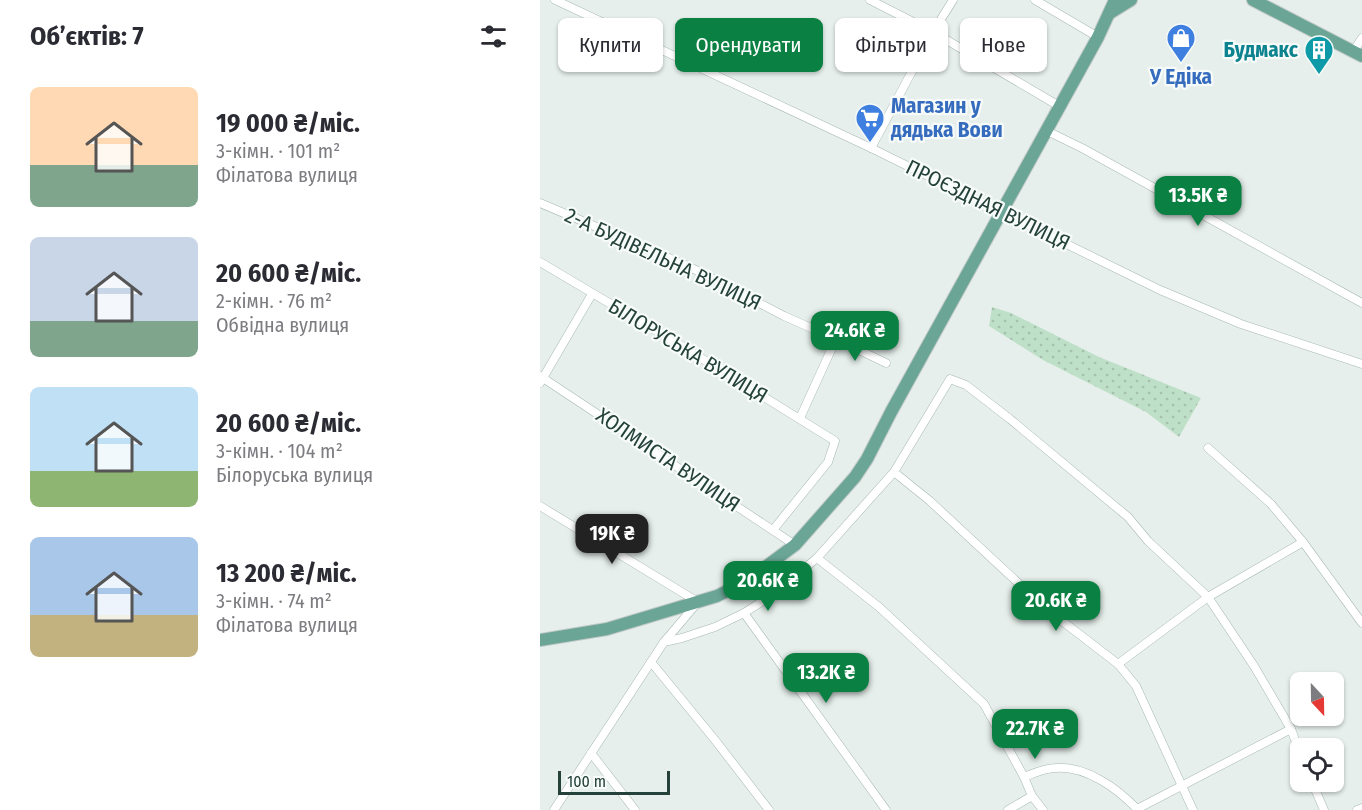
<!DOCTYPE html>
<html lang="uk">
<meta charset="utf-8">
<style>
body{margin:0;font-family:"Fira Sans Condensed",sans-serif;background:#f7f7f7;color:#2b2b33;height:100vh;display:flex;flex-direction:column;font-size:22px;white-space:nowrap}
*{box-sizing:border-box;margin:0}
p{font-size:20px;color:#7c7c81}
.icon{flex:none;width:33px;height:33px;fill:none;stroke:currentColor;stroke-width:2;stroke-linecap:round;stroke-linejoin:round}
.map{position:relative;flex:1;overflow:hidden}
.sheet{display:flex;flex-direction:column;background:#fff;width:540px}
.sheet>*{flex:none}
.hud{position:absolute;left:18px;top:18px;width:570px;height:54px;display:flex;gap:12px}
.needle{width:39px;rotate:158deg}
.tools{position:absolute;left:750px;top:672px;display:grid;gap:12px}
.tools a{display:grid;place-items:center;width:54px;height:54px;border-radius:9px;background:#fff;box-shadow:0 2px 4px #0004;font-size:30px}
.scale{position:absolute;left:18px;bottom:15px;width:112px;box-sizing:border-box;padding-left:6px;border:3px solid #24423a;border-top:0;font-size:16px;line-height:21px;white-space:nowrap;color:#24423a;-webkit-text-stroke:4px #f7fbf9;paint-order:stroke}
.price{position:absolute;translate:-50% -51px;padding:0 14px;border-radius:12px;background:#0b8043;color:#fff;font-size:20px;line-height:39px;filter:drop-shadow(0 2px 3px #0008)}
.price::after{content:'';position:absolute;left:50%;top:36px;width:18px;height:14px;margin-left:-9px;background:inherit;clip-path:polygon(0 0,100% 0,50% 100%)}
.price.active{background:#222;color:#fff}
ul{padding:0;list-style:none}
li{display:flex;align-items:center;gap:18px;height:150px;padding:0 30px}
li span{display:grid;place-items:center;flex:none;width:168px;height:120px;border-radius:9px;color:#555}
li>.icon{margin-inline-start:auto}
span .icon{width:72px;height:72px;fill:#fffc;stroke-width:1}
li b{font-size:26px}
h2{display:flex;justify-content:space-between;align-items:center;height:72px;padding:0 30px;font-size:26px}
.pill{padding:0 21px;border-radius:9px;background:#fff;box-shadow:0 2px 4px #0004;font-size:21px;line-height:54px}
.pill.active{background:#0b8043;color:#fff}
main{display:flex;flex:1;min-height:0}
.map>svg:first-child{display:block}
.grass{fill:url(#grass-dots)}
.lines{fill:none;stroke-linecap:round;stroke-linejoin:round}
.street-casing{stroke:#a8b8b2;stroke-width:9}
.primary-casing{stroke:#c2cac8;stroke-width:14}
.street{stroke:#fff;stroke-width:8}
.primary{stroke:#6aa596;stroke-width:12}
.labels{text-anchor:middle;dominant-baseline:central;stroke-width:4.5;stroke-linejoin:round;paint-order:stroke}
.culture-label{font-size:21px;font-weight:bold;fill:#0d838f;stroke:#f7fbf9;text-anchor:end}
.shop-label{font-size:21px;font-weight:bold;fill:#366cbe;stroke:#f7fbf9}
.street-label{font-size:21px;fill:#24423a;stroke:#f7fbf9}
</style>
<main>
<section class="sheet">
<h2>Об’єктів: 7<svg class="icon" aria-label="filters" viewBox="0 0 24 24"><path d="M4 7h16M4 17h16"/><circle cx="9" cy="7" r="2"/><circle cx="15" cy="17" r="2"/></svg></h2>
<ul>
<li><span style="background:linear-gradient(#ffd9b3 65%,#7fa58c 0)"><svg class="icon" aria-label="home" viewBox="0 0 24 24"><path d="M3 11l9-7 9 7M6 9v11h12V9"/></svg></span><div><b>19 000 ₴/міс.</b><p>3-кімн. · 101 m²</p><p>Філатова вулиця</p></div></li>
<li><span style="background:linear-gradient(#c9d6e8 70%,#7fa58c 0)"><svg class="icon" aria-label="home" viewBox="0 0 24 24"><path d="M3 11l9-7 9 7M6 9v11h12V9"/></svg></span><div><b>20 600 ₴/міс.</b><p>2-кімн. · 76 m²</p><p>Обвідна вулиця</p></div></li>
<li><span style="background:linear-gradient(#bfe0f5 70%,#8fb573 0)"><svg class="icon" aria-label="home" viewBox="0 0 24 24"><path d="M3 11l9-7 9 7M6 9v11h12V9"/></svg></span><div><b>20 600 ₴/міс.</b><p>3-кімн. · 104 m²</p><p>Білоруська вулиця</p></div></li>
<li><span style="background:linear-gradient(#a9c7e8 65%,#c2b280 0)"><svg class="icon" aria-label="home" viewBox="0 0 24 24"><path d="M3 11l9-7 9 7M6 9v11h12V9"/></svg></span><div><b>13 200 ₴/міс.</b><p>3-кімн. · 74 m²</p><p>Філатова вулиця</p></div></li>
</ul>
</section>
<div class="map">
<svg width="822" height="810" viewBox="0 0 822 810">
<defs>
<pattern id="grass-dots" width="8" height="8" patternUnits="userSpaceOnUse" patternTransform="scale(1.5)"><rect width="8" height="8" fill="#bfe0c8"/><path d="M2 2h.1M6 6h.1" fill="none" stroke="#a4c1ad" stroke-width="1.8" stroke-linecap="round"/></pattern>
</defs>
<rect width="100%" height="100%" fill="#e6efeb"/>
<polygon class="grass" points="452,307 471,313 559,357 661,398 639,437 606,412 503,360 449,326"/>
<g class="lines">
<g class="street-casing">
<g id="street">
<polyline points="15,0 331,148 620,290 701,324 822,364"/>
<polyline points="330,0 393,32 519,106"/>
<polyline points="495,0 558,37"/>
<polyline points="813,52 822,38"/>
<polyline points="505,130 542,148 822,303"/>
<polyline points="331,148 393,32 413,0"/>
<polyline points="0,203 150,267 244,316 296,339 260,418"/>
<polyline points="0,262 140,345 295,441 288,462 233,530"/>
<polyline points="296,339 346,363"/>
<polyline points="0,376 255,545"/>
<polyline points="0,383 52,294"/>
<polyline points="668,448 731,504 763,542 822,623"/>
<polyline points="354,472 390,501 504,607 578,664 596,686 653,810"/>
<polyline points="0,506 158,602 124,642"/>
<polyline points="277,558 339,607 444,704 484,777 492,796 503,810"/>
<polyline points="204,613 346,810"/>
<polyline points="111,662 175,740 229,810"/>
<polyline points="578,664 668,597 763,542"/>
<polyline points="51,753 95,810"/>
<path d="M484,777c10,-4 21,-9 32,-9 30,-2 61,20 81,41l154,-80"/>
<polyline points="772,782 784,810"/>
<polyline points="14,810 124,642 142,638 175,627 204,613 229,597 277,558 354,472 410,379 426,385 470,419 588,517 608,541 668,597 714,666 751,729 760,753"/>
<polyline points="468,810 492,796"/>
<polyline points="817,810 822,808"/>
</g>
</g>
<g class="primary-casing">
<g id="primary">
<polyline points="713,0 822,56"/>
<polyline points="570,13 591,0"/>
<polyline points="0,640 67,629 177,596 205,582 255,545 315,477 327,459 351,412 558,37 575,0"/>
</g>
</g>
<use href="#street" class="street"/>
<use href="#primary" class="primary"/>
</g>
<defs>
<g id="shop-pin" transform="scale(1.5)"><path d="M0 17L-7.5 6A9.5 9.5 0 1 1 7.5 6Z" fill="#3f7fe0" stroke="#f7fbf9"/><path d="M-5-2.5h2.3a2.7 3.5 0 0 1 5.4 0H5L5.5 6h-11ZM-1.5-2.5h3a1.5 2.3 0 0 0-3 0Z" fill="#fff"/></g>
<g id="building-pin" transform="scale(1.5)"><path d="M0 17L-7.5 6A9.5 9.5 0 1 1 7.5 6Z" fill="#0f9aa8" stroke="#f7fbf9"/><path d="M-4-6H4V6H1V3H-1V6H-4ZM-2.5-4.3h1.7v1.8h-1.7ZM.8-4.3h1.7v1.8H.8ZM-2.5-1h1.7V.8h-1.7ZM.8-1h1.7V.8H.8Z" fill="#fff"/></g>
<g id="supermarket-pin" transform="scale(1.5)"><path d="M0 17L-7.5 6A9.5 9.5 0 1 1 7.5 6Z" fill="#3f7fe0" stroke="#f7fbf9"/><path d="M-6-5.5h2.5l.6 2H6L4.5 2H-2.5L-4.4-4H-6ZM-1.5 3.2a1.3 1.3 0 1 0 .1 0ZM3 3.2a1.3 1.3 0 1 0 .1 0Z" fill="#fff"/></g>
</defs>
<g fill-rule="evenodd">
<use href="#shop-pin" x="641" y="38"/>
<use href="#building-pin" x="779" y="50"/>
<use href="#supermarket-pin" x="330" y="118"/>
</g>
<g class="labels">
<g class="culture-label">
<text x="758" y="50">Будмакс</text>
</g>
<g class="shop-label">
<text x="641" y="77">У Едіка</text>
<text x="351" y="106" text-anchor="start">Магазин у<tspan x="351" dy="24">дядька Вови</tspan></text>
</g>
<g class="street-label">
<text transform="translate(448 205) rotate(26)">ПРОЄЗДНАЯ ВУЛИЦЯ</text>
<text transform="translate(123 259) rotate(25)">2-А БУДІВЕЛЬНА ВУЛИЦЯ</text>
<text transform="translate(148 351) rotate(31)">БІЛОРУСЬКА ВУЛИЦЯ</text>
<text transform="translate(128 460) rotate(34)">ХОЛМИСТА ВУЛИЦЯ</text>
</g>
</g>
</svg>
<div class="tools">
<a><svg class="needle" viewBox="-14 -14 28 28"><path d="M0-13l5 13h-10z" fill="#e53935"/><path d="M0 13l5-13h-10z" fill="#7c7c81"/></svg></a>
<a><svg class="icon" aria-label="locate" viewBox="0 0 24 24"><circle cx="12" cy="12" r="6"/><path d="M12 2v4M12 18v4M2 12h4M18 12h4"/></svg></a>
</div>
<div class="scale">100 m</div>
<b class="price" style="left:658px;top:227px">13.5K ₴</b>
<b class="price" style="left:315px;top:362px">24.6K ₴</b>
<b class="price active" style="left:72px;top:565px">19K ₴</b>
<b class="price" style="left:228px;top:612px">20.6K ₴</b>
<b class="price" style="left:516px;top:632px">20.6K ₴</b>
<b class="price" style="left:286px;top:704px">13.2K ₴</b>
<b class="price" style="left:495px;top:760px">22.7K ₴</b>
<div class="hud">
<a class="pill">Купити</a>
<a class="pill active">Орендувати</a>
<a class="pill">Фільтри</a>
<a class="pill">Нове</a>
</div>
</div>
</main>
